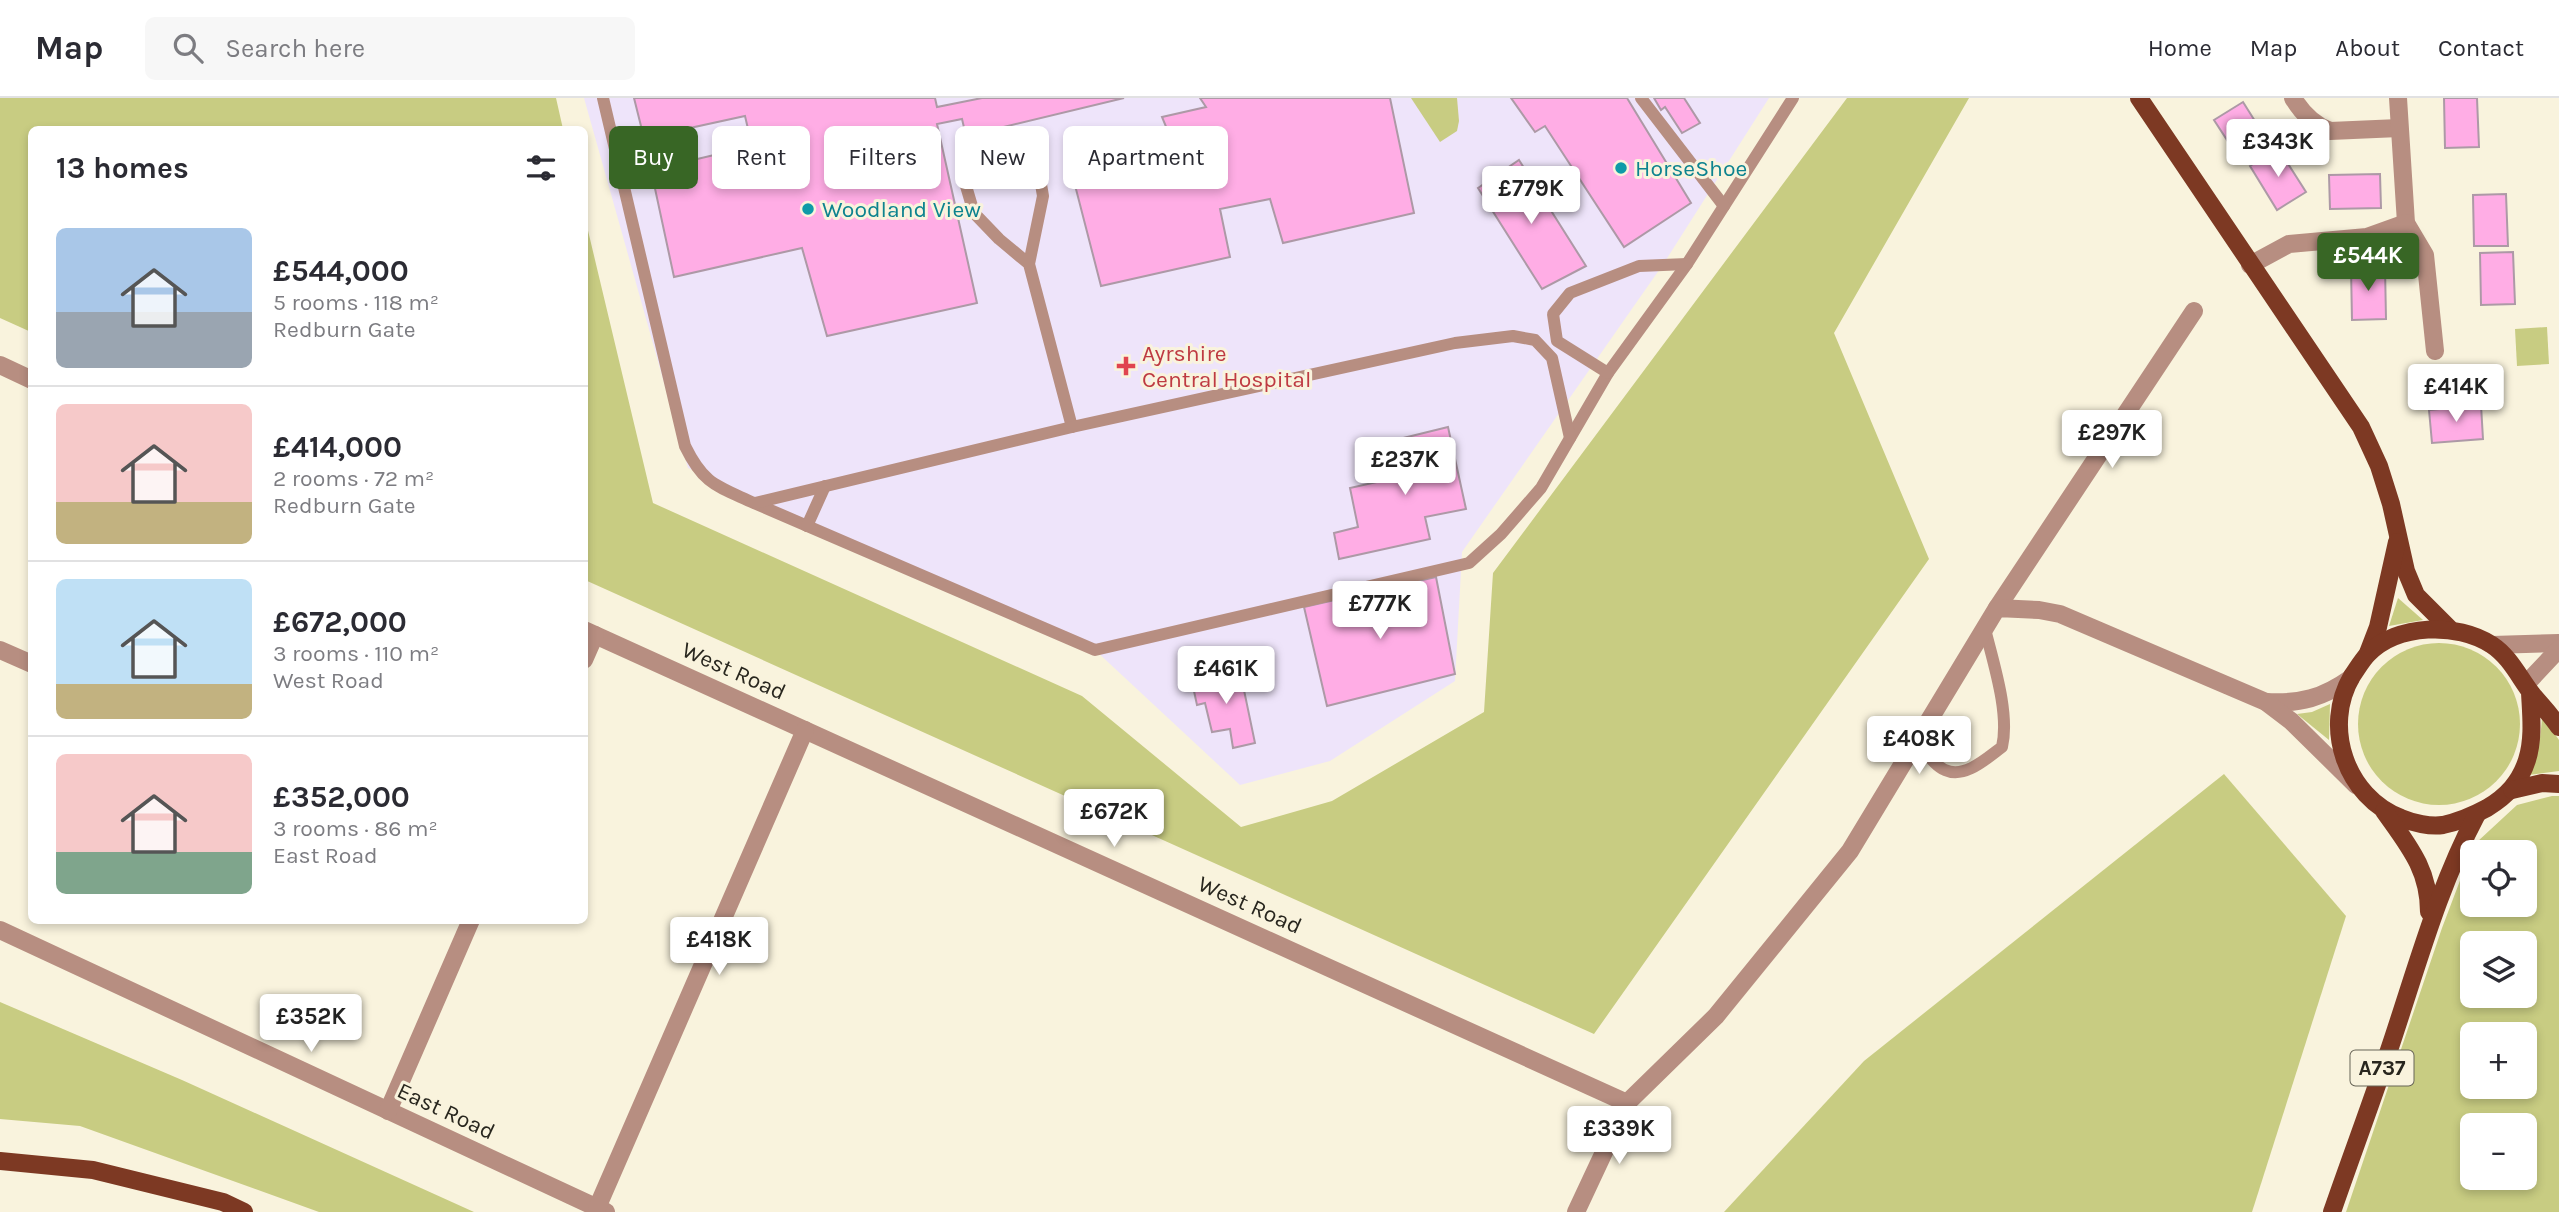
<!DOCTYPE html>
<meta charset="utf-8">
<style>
body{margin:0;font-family:Karla,sans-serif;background:#f7f7f7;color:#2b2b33;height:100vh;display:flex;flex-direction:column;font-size:26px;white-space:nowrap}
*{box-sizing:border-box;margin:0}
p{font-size:23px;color:#7c7c81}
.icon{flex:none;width:38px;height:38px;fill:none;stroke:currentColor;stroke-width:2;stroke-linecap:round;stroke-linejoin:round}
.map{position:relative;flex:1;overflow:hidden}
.details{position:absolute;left:28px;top:28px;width:560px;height:798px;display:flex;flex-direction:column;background:#fff;border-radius:10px;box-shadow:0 4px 10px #0003}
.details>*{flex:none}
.guide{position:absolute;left:609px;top:28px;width:665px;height:63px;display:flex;gap:14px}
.buttons{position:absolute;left:2460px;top:742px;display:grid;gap:14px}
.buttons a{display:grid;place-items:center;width:77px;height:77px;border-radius:10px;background:#fff;box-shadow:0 4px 10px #0003;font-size:35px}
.price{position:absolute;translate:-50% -60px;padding:0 16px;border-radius:7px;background:#fff;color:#222;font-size:23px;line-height:46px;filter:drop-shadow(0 2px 4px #0008)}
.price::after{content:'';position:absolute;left:50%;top:42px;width:21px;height:16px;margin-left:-10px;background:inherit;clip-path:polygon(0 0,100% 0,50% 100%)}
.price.selected{background:#386625;color:#fff}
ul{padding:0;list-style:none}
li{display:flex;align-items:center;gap:21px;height:175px;padding:0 28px}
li+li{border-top:2px solid #e1e1e2}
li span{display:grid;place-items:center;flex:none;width:196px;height:140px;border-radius:10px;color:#555}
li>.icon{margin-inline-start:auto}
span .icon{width:84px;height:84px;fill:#fffc;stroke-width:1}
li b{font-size:30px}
h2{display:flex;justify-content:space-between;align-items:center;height:84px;padding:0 28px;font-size:30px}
.tag{padding:0 24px;border-radius:10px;background:#fff;box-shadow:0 4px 10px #0003;font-size:24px;line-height:63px}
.tag.selected{background:#386625;color:#fff}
header{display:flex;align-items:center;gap:42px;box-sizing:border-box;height:98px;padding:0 35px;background:#fff;border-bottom:2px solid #e1e1e2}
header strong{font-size:33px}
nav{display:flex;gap:38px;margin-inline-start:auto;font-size:24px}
.search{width:490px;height:63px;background:#f7f7f7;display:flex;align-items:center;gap:18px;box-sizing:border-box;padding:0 24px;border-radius:10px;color:#7c7c81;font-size:26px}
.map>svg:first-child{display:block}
.medical{fill:#eee4fa}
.green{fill:#c8cc82;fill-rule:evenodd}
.building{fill:#ffade5;stroke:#ad99a6;stroke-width:2}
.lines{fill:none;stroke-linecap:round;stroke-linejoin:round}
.service{stroke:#b78e81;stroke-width:12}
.minor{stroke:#b78e81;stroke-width:18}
.primary{stroke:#7d3923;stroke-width:18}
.culture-dot{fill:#0f9aa8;stroke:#f9f3dd;stroke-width:2.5}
.health-dot{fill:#e0444e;stroke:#f9f3dd;stroke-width:2.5}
.labels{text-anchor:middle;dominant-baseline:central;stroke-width:6;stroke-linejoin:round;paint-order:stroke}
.shield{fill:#f9f3dd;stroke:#676457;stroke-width:2}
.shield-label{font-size:21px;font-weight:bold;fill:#28261e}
.culture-label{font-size:23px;fill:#0d838f;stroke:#f9f3dd;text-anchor:start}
.health-label{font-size:23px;fill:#be3a42;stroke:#f9f3dd;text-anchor:start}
.street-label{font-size:23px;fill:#28261e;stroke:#f9f3dd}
</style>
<header>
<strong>Map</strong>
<div class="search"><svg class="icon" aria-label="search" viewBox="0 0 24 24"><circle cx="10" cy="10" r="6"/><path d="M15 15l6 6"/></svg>Search here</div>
<nav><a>Home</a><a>Map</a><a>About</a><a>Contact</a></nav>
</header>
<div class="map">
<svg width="2559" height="1114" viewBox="0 0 2559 1114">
<rect width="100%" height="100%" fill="#f9f3dd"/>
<polygon class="medical" points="584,0 1769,0 1664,165 1462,454 1455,583 1330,663 1240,687 1095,552 688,370"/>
<g class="green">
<polygon points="0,0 556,0 563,31 32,32 31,234 0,220"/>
<polygon points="1411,0 1457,0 1459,23 1457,33 1440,44"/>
<polygon points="1847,0 1969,0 1834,235 1929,461 1594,936 585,482 585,120 653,405 1082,598 1241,729 1332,703 1484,614 1493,475"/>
<polygon points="2547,229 2549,266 2517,268 2515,231"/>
<polygon points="2398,500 2423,522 2389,528"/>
<circle cx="2439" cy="626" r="81"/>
<polygon points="2330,606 2329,642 2297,616 2312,614"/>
<path d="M2542,618l17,24v31l-30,4c9,-20 12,-38 13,-59z"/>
<polygon points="2224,676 2346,818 2252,1114 1724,1114 1864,963"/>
<path d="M2552,698h7v416h-213l96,-284 22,-58 13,-28 40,-37zM2473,754h52v53h-52zM2473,845h52v53h-52zM2473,936h52v53h-52zM2473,1027h52v53h-52z"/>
<polygon points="0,904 182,982 474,1114 319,1114 80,1028 0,1021"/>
</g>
<g class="building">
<polygon points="634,0 935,0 937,9 982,0 1124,0 966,38 962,21 937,26 977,205 827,238 802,150 674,179 651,72 752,48 745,18 644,40"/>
<polygon points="1200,0 1390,0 1414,115 1283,145 1270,101 1220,111 1230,159 1101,188 1069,64 1084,60 1081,50 1167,31 1162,19 1206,9"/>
<polygon points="1511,0 1627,0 1691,105 1624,149 1545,28 1535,34"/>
<polygon points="1654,0 1684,0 1700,25 1682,35 1665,9 1661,12"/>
<polygon points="2444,0 2477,0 2479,49 2445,50"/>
<polygon points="2243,4 2270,47 2242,65 2214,22"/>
<polygon points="2278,50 2306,94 2277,112 2250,68"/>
<polygon points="1519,62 1586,168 1542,191 1478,90"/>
<polygon points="2380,76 2381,110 2330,111 2329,77"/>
<polygon points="2506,96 2508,148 2474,148 2473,97"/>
<polygon points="2513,154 2515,206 2481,207 2480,155"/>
<polygon points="2385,169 2386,221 2352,222 2351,170"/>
<polygon points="2481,307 2483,341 2432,345 2429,312"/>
<polygon points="1448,329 1466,411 1425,419 1430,441 1339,461 1334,435 1358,429 1350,390 1399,379 1391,343"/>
<polygon points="1436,479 1455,576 1327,608 1304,509"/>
<polygon points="1240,573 1255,645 1233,650 1230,631 1212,634 1205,605 1197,607 1192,584"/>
</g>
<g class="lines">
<g class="service">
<path d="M603,0l82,348c19,39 32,40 69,57l341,147 374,-87 32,-29 40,-46 67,-115 79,-109 106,-166"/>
<polyline points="1641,0 1724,108"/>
<polyline points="1029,166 999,141 974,115 966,88 990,61 1022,56 1038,69 1043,98 1029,166 1072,329"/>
<polyline points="1608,275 1557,243 1553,216 1570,195 1639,168 1687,166"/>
<polyline points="755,405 1072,329 1455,245 1513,238 1535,242 1552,260 1570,340"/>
<polyline points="807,428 825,388"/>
<path d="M1916,644c8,8 19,24 29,28 20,9 42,-12 57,-23 8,-34 -9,-85 -17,-118"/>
</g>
<g class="minor">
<path d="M2293,0c9,15 21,27 37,33l69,-3"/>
<polyline points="2398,0 2406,125 2425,157 2435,253"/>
<polyline points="2250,167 2289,146 2367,139 2406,125"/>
<polyline points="0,267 32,282"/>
<polyline points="1997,510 2194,213"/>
<polyline points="584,532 1627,1005"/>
<polyline points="2492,547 2559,545"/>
<polyline points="0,552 32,566"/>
<polyline points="584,562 595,537"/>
<polyline points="2526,586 2559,551"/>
<path d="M2266,604c34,2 57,-4 85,-24"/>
<polyline points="0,832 606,1114"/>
<polyline points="388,1013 471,822"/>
<polyline points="597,1110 805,632"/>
<polyline points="1576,1114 1627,1005 1716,918 1850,753 1997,510 2039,512 2060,516 2266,604 2291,623 2356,687"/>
</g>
<g class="primary">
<polyline points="2139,0 2361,329 2379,368 2391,406 2406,473 2416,497 2449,530"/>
<polyline points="2368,555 2378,529 2397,444"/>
<path d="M2530,594c1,22 4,46 -3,68 -7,22 -20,36 -40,48 -13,7 -30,14 -44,17 -13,2 -30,-2 -42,-7 -55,-21 -79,-91 -49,-142 5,-7 10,-16 16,-22 29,-30 89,-32 124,-9 18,12 27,32 40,49 9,11 19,21 27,33"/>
<polyline points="2512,692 2542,685 2559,686"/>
<path d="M2384,713c24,34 45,58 45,101"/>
<polyline points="0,1063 93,1072 223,1104 244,1114"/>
<path d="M2332,1114c21,-61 44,-121 64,-183 24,-73 45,-147 81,-215"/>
</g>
</g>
<g class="culture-dot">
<circle cx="1621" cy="70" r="7"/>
<circle cx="808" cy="111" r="7"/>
</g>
<path class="health-dot" d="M1122.5 257.5h7v7h7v7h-7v7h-7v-7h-7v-7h7z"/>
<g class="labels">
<rect class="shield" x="2350.5" y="952.5" width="63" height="35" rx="5"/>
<g class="shield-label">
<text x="2382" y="970">A737</text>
</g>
<g class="culture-label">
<text x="1635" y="70">HorseShoe</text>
<text x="822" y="111">Woodland View</text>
</g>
<g class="health-label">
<text x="1142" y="255">Ayrshire<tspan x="1142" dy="26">Central Hospital</tspan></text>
</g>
<g class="street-label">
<text transform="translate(734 573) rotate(24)">West Road</text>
<text transform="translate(1250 807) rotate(24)">West Road</text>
<text transform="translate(446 1013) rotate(25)">East Road</text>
</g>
</g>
</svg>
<div class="buttons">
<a><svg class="icon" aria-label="locate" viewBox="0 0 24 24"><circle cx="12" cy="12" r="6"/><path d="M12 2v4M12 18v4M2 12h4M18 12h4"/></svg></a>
<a><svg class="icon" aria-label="layers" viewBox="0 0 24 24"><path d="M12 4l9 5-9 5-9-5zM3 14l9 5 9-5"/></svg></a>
<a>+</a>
<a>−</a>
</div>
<b class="price" style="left:2278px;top:81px">£343K</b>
<b class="price" style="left:1531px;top:128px">£779K</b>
<b class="price selected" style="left:2368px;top:195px">£544K</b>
<b class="price" style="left:2456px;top:326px">£414K</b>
<b class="price" style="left:2112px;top:372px">£297K</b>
<b class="price" style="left:1405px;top:399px">£237K</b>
<b class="price" style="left:1380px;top:543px">£777K</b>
<b class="price" style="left:1226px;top:608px">£461K</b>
<b class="price" style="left:1919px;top:678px">£408K</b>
<b class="price" style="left:1114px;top:751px">£672K</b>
<b class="price" style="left:719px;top:879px">£418K</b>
<b class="price" style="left:311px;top:956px">£352K</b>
<b class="price" style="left:1619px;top:1068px">£339K</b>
<div class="guide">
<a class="tag selected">Buy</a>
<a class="tag">Rent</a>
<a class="tag">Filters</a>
<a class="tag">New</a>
<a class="tag">Apartment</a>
</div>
<section class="details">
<h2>13 homes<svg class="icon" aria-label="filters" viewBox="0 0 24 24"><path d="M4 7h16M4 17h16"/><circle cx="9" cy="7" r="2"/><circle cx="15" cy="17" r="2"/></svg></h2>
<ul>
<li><span style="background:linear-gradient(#a9c7e8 60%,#9aa5b1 0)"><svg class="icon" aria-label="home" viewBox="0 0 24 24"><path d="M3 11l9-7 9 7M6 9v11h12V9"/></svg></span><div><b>£544,000</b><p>5 rooms · 118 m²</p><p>Redburn Gate</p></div></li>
<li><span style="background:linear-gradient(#f6c9c9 70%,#c2b280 0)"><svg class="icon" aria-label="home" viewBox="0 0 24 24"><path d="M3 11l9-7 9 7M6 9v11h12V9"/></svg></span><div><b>£414,000</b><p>2 rooms · 72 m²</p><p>Redburn Gate</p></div></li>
<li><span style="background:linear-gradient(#bfe0f5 75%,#c2b280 0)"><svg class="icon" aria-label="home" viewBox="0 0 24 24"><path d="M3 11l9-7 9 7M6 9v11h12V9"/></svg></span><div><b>£672,000</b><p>3 rooms · 110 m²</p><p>West Road</p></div></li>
<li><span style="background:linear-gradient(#f6c9c9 70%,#7fa58c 0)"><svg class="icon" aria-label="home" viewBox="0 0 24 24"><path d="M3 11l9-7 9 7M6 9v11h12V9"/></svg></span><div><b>£352,000</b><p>3 rooms · 86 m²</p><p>East Road</p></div></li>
</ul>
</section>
</div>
